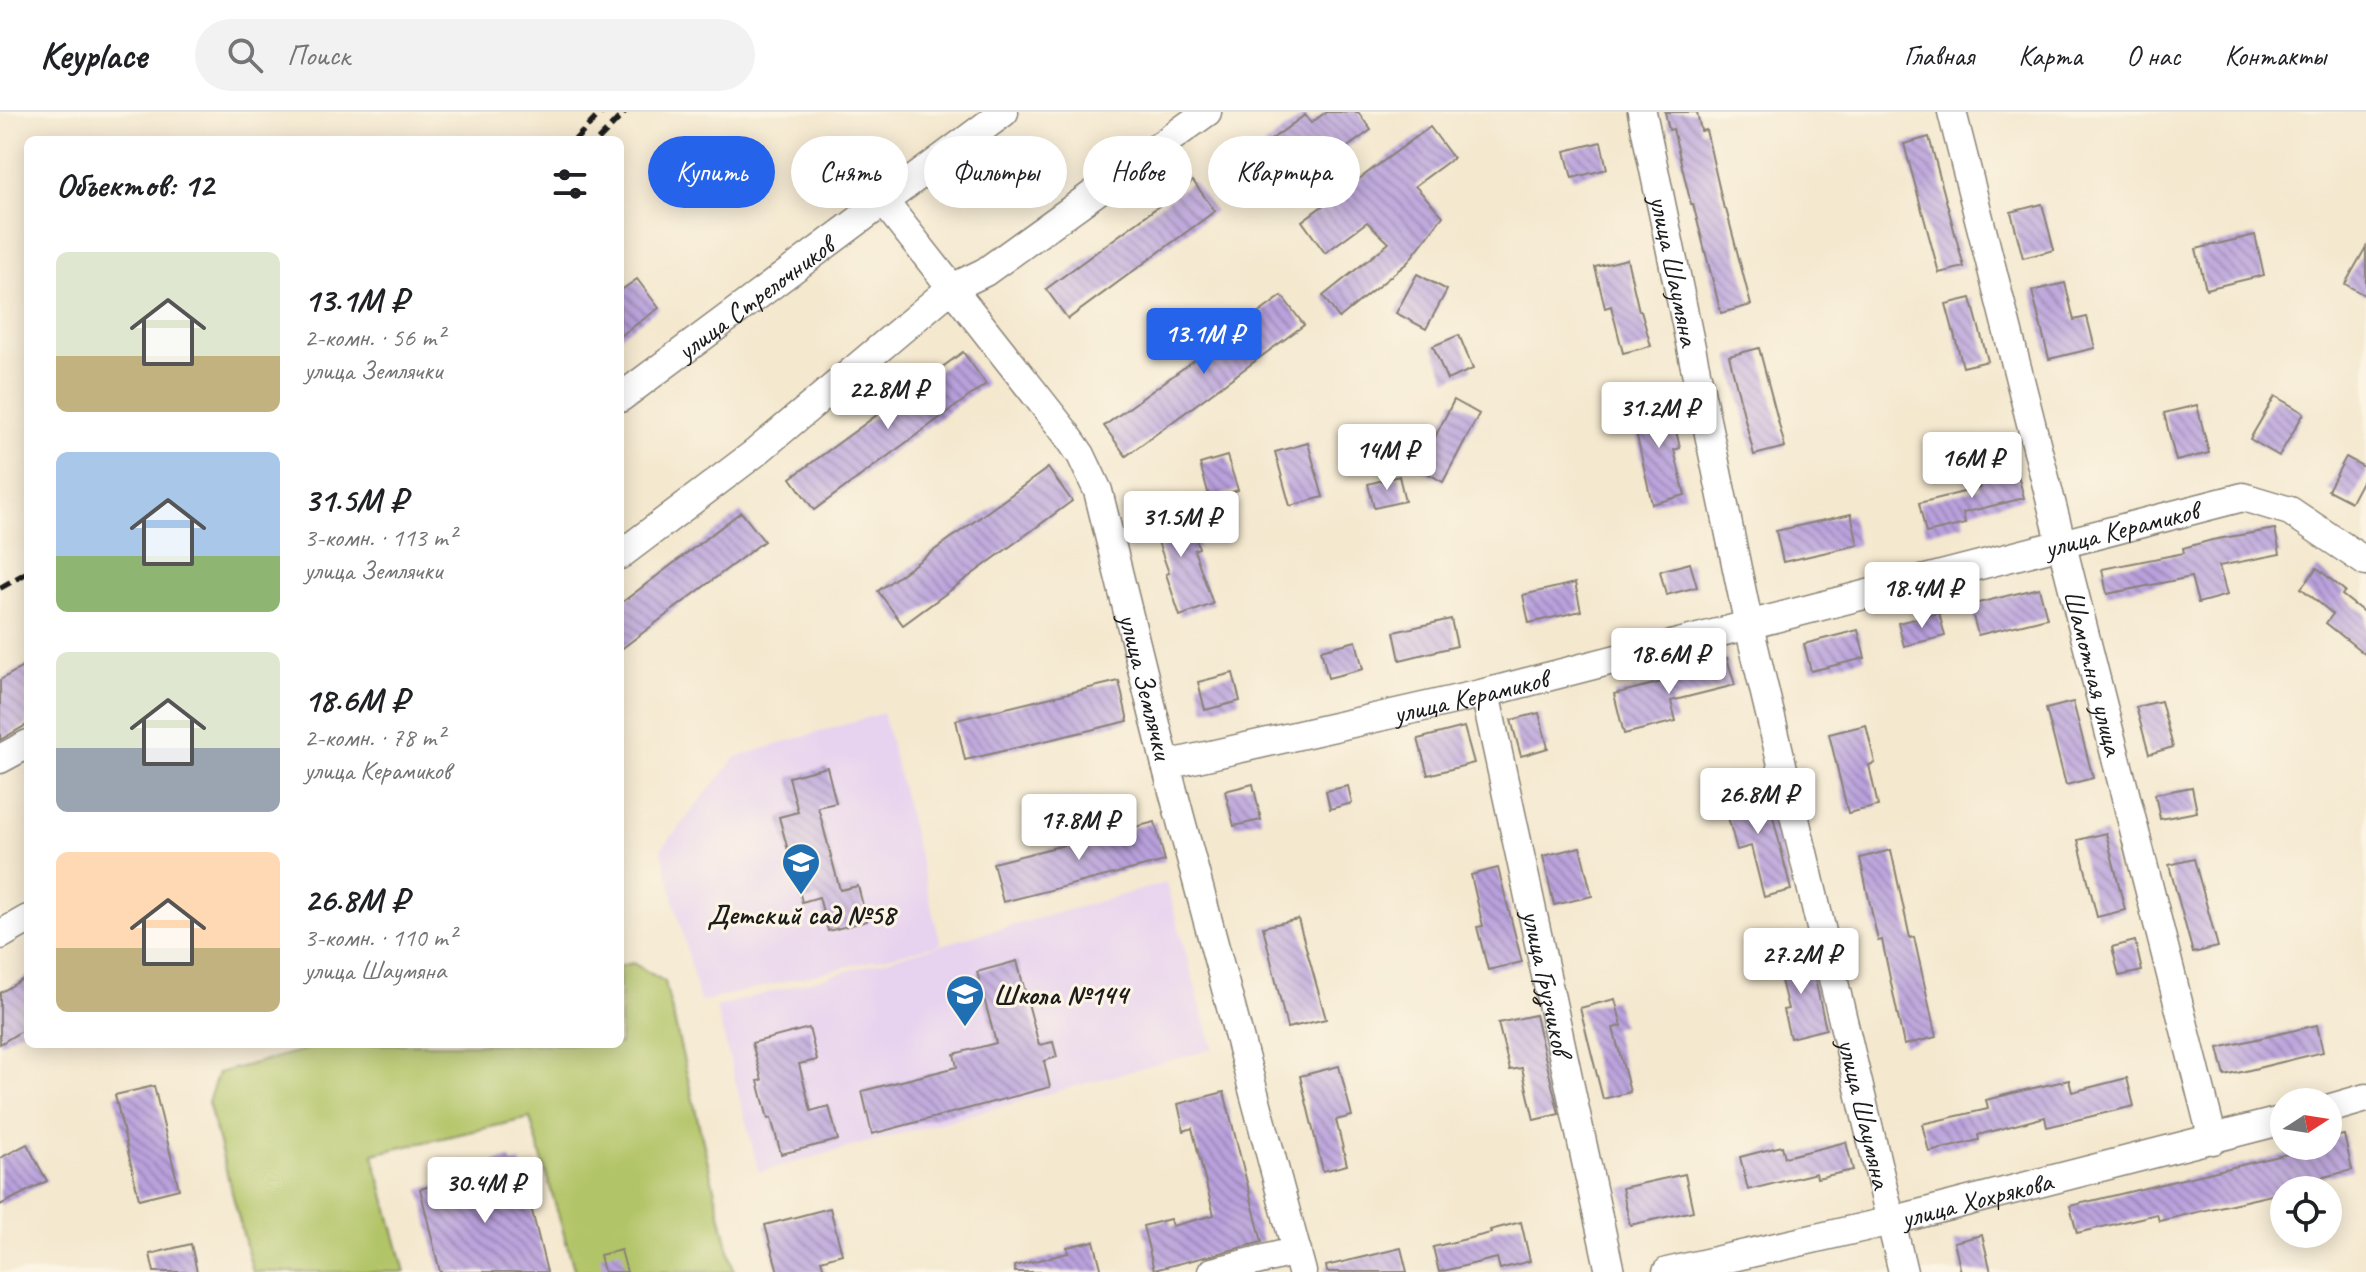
<!DOCTYPE html>
<html lang="ru">
<meta charset="utf-8">
<style>
body{margin:0;font-family:Caveat,sans-serif;background:#f2f2f2;color:#202124;height:100vh;display:flex;flex-direction:column;font-size:30px;white-space:nowrap}
*{box-sizing:border-box;margin:0}
p{font-size:26px;color:#757577}
.icon{flex:none;width:44px;height:44px;fill:none;stroke:currentColor;stroke-width:2;stroke-linecap:round;stroke-linejoin:round}
.map{position:relative;flex:1;overflow:hidden}
.panel{position:absolute;left:24px;top:24px;width:600px;height:912px;display:flex;flex-direction:column;background:#fff;border-radius:12px;box-shadow:0 4px 20px #0003}
.panel>*{flex:none}
.guide{position:absolute;left:648px;top:24px;width:760px;height:72px;display:flex;gap:16px}
.needle{width:52px;rotate:78deg}
.tools{position:absolute;left:2270px;top:976px;display:grid;gap:16px}
.tools a{display:grid;place-items:center;width:72px;height:72px;border-radius:50%;background:#fff;box-shadow:0 4px 20px #0003;font-size:40px}
.price{position:absolute;translate:-50% -68px;padding:0 18px;border-radius:8px;background:#fff;color:#222;font-size:26px;line-height:52px;filter:drop-shadow(0 2px 4px #0008)}
.price::after{content:'';position:absolute;left:50%;top:48px;width:24px;height:18px;margin-left:-12px;background:inherit;clip-path:polygon(0 0,100% 0,50% 100%)}
.price.active{background:#2563eb;color:#fff}
ul{padding:0;list-style:none}
li{display:flex;align-items:center;gap:24px;height:200px;padding:0 32px}
li span{display:grid;place-items:center;flex:none;width:224px;height:160px;border-radius:12px;color:#555}
li>.icon{margin-inline-start:auto}
span .icon{width:96px;height:96px;fill:#fffc;stroke-width:1}
li b{font-size:34px}
h2{display:flex;justify-content:space-between;align-items:center;height:96px;padding:0 32px;font-size:34px}
.pill{padding:0 28px;border-radius:36px;background:#fff;box-shadow:0 4px 20px #0003;font-size:28px;line-height:72px}
.pill.active{background:#2563eb;color:#fff}
header{display:flex;align-items:center;gap:48px;box-sizing:border-box;height:112px;padding:0 40px;background:#fff;border-bottom:2px solid #e0e0e0}
header strong{font-size:38px}
nav{display:flex;gap:44px;margin-inline-start:auto;font-size:28px}
.search{width:560px;height:72px;background:#f2f2f2;display:flex;align-items:center;gap:20px;box-sizing:border-box;padding:0 28px;border-radius:44px;color:#757577;font-size:30px}
.map>svg:first-child{display:block}
.built{fill:#e7d2ef}
.park{fill:#b2c468;stroke:#677042;stroke-width:2}
.building{fill:url(#building-back-hatch)}
.lines{fill:none;stroke-linecap:round;stroke-linejoin:round}
.minor-casing{stroke:#888276;stroke-width:31}
.minor{stroke:#fff;stroke-width:28}
.rail{stroke:#1c1c1c;stroke-width:6;stroke-dasharray:12 6;stroke-linecap:butt}
.labels{text-anchor:middle;dominant-baseline:central;stroke-width:6;stroke-linejoin:round;paint-order:stroke}
.street-label{font-size:28px;fill:#1c1c1c;stroke:#fcf5e5}
.poi-label{font-size:28px;font-weight:bold;fill:#1c1c1c;stroke:#fcf5e5}
</style>
<header>
<strong>Keyplace</strong>
<div class="search"><svg class="icon" aria-label="search" viewBox="0 0 24 24"><circle cx="10" cy="10" r="6"/><path d="M15 15l6 6"/></svg>Поиск</div>
<nav><a>Главная</a><a>Карта</a><a>О нас</a><a>Контакты</a></nav>
</header>
<div class="map">
<svg width="2366" height="1160" viewBox="0 0 2366 1160">
<defs>
<pattern id="building-back-hatch" width="6" height="6" patternUnits="userSpaceOnUse" patternTransform="scale(2)"><rect width="6" height="6" fill="#b9a1dc"/><path d="M-1 5l2 2M0 0l6 6M5-1l2 2" fill="none" stroke="#9682b2"/></pattern>
</defs>
<rect width="100%" height="100%" fill="#fcf5e5"/>
<filter id="ink" filterUnits="userSpaceOnUse"><feTurbulence type="fractalNoise" baseFrequency=".0125" numOctaves="2"/><feDisplacementMap in="SourceGraphic" scale="16" xChannelSelector="R" yChannelSelector="G"/><feConvolveMatrix kernelMatrix="1 2 1 2 8 2 1 2 1" color-interpolation-filters="sRGB"/></filter>
<filter id="wash" filterUnits="userSpaceOnUse"><feTurbulence type="fractalNoise" baseFrequency=".006" numOctaves="4" result="noise"/><feDisplacementMap in="SourceGraphic" scale="32" xChannelSelector="R" yChannelSelector="G"/><feGaussianBlur stdDeviation="1.8" result="paint"/><feColorMatrix in="noise" values="0 0 0 0 0 0 0 0 0 0 0 0 0 0 0 0 0 1.4 0 .05"/><feComposite in="paint" operator="in"/></filter>
<g filter="url(#wash)">
<rect width="100%" height="100%" fill="#f4e8cf"/>
<g class="built">
<polygon points="883,601 941,832 700,890 661,737 736,645"/>
<polygon points="1166,771 1213,937 759,1060 716,895"/>
</g>
<polygon class="park" points="633,851 665,870 734,1160 575,1160 530,1006 373,1042 405,1160 253,1160 208,990 218,961 326,932 620,932 620,854"/>
<g id="blocks">
<g class="building">
<polygon points="1326,0 1358,0 1371,18 1288,78 1264,46 1267,44 1261,35 1305,3 1311,11"/>
<polygon points="1665,0 1697,0 1701,19 1706,18 1724,97 1726,97 1751,193 1721,201 1693,92 1691,92 1673,17 1669,18"/>
<polygon points="1430,15 1453,46 1415,74 1443,104 1407,151 1339,206 1323,184 1389,131 1367,110 1325,141 1302,109"/>
<polygon points="1929,25 1964,155 1939,161 1904,32"/>
<polygon points="1601,30 1607,57 1572,66 1565,39"/>
<polygon points="1193,69 1215,99 1068,207 1046,177"/>
<polygon points="2042,92 2054,138 2023,146 2011,100"/>
<polygon points="2255,123 2264,163 2206,177 2196,137"/>
<polygon points="2366,135 2366,184 2345,172"/>
<polygon points="1627,147 1639,199 1641,199 1651,234 1623,241 1611,194 1605,196 1595,155"/>
<polygon points="1417,162 1447,178 1426,217 1396,201"/>
<polygon points="637,167 659,196 620,224 620,179"/>
<polygon points="2065,171 2074,208 2087,205 2095,236 2049,247 2032,179"/>
<polygon points="1282,184 1304,213 1126,344 1104,314"/>
<polygon points="1971,186 1988,249 1963,255 1946,192"/>
<polygon points="1459,223 1473,257 1447,268 1433,234"/>
<polygon points="1759,236 1785,335 1754,343 1729,244"/>
<polygon points="963,240 986,272 814,398 791,366"/>
<polygon points="2275,284 2304,301 2279,344 2250,327"/>
<polygon points="1454,288 1479,302 1443,370 1419,356"/>
<polygon points="1669,288 1680,336 1674,338 1685,383 1652,392 1631,297"/>
<polygon points="2197,293 2209,341 2176,349 2164,301"/>
<polygon points="1308,331 1323,385 1290,394 1275,340"/>
<polygon points="1227,344 1238,378 1210,387 1200,352"/>
<polygon points="2346,345 2366,356 2366,362 2351,390 2328,378"/>
<polygon points="2016,355 2024,386 1963,401 1965,412 1926,421 1919,391 1980,376 1977,365"/>
<polygon points="1048,356 1072,389 903,513 878,479"/>
<polygon points="1399,364 1405,389 1374,396 1368,372"/>
<polygon points="1184,391 1199,436 1194,438 1213,492 1180,504 1166,462 1169,461 1149,404"/>
<polygon points="741,400 764,429 620,538 620,492"/>
<polygon points="1851,402 1858,433 1783,450 1776,419"/>
<polygon points="2275,417 2280,442 2219,454 2227,483 2198,491 2191,465 2107,482 2102,457 2184,441 2183,436 2212,428"/>
<polygon points="1690,451 1697,475 1666,483 1660,459"/>
<polygon points="2317,456 2345,479 2342,483 2366,502 2366,543 2326,511 2333,502 2301,476"/>
<polygon points="1575,471 1581,499 1529,511 1523,483"/>
<polygon points="2039,476 2047,506 1978,523 1970,493"/>
<polygon points="1939,501 1945,524 1904,534 1898,511"/>
<polygon points="1451,507 1457,534 1400,548 1394,520"/>
<polygon points="1858,518 1865,546 1811,559 1804,532"/>
<polygon points="1356,529 1363,557 1328,566 1321,538"/>
<polygon points="1727,546 1735,573 1671,589 1676,609 1624,622 1614,582 1694,562 1692,555"/>
<polygon points="28,552 28,612 0,628 0,568"/>
<polygon points="1233,561 1240,589 1205,598 1198,570"/>
<polygon points="1119,569 1128,609 965,648 956,608"/>
<polygon points="2161,589 2173,635 2149,642 2136,595"/>
<polygon points="2073,590 2093,666 2066,673 2046,597"/>
<polygon points="1539,601 1548,636 1521,644 1511,608"/>
<polygon points="1866,613 1875,651 1869,653 1878,694 1848,701 1829,622"/>
<polygon points="1464,615 1474,651 1428,663 1418,627"/>
<polygon points="827,655 836,691 818,695 840,778 858,774 867,809 828,819 819,785 802,790 779,705 798,700 789,665"/>
<polygon points="1253,672 1261,708 1234,714 1225,679"/>
<polygon points="1765,672 1791,778 1764,785 1751,734 1737,738 1722,683"/>
<polygon points="1348,674 1352,691 1330,697 1326,679"/>
<polygon points="2192,675 2197,700 2160,707 2155,682"/>
<polygon points="1155,710 1165,749 1003,790 993,751"/>
<polygon points="2106,721 2125,798 2097,805 2078,728"/>
<polygon points="1580,735 1592,784 1554,793 1543,744"/>
<polygon points="1891,738 1910,826 1914,825 1936,925 1904,933 1882,828 1878,829 1860,746"/>
<polygon points="2194,747 2218,835 2193,841 2169,753"/>
<polygon points="1498,756 1522,850 1488,858 1477,815 1483,814 1471,763"/>
<polygon points="1298,807 1326,907 1287,916 1263,815"/>
<polygon points="2135,829 2142,859 2119,864 2112,835"/>
<polygon points="1809,840 1826,917 1790,926 1783,898 1788,897 1776,848"/>
<polygon points="1017,849 1039,933 1053,930 1057,945 1044,949 1050,975 872,1022 862,979 957,955 954,942 996,931 977,860"/>
<polygon points="28,864 28,915 0,932 0,881"/>
<polygon points="1615,887 1622,914 1613,916 1630,980 1603,987 1580,896"/>
<polygon points="1535,903 1559,1002 1534,1008 1522,956 1510,958 1498,911"/>
<polygon points="2317,913 2323,940 2225,964 2218,936"/>
<polygon points="809,916 817,948 799,952 811,999 829,994 838,1028 781,1042 771,1006 768,1007 758,969 762,968 752,931"/>
<polygon points="1339,954 1352,1004 1336,1008 1347,1053 1323,1059 1300,964"/>
<polygon points="2127,966 2134,994 2047,1015 2045,1005 1978,1023 1979,1028 1929,1040 1922,1012 1988,997 1986,988 2025,978 2069,968 2072,980"/>
<polygon points="154,974 179,1077 139,1087 115,983"/>
<polygon points="1224,980 1262,1130 1154,1158 1143,1114 1170,1107 1172,1114 1214,1103 1192,1016 1184,1019 1178,992"/>
<polygon points="2344,1023 2352,1058 2279,1076 2280,1081 2219,1095 2159,1109 2157,1102 2077,1121 2070,1094 2300,1039 2299,1034 2328,1034 2328,1026"/>
<polygon points="1846,1030 1853,1058 1817,1066 1816,1061 1748,1078 1740,1045 1782,1034 1785,1045"/>
<polygon points="27,1032 47,1069 0,1093 0,1046"/>
<polygon points="510,1046 512,1052 520,1050 547,1160 440,1160 420,1077 450,1069 453,1084 493,1074 488,1052"/>
<polygon points="1685,1062 1693,1099 1630,1113 1622,1076"/>
<polygon points="830,1096 842,1142 821,1148 825,1160 778,1160 765,1113"/>
<polygon points="1521,1110 1530,1149 1500,1157 1497,1146 1439,1160 1433,1135 1491,1121 1490,1118"/>
<polygon points="1982,1123 1991,1160 1961,1160 1954,1130"/>
<polygon points="1094,1129 1102,1160 1015,1160 1014,1154 1068,1141 1067,1135"/>
<polygon points="191,1132 197,1160 154,1160 150,1142"/>
<polygon points="1401,1136 1407,1160 1327,1160 1326,1154"/>
<polygon points="621,1138 627,1160 604,1160 600,1143"/>
</g>
</g>
</g>
<g filter="url(#ink)">
<use href="#blocks" fill-opacity="0" stroke="#888276" stroke-width="2"/>
<g class="lines">
<g class="minor-casing">
<g id="minor">
<path id="s1" d="M1642,0l107,514 154,646"/>
<path id="s2" d="M1952,0l261,1028"/>
<path id="s3" d="M885,91l180,229 16,23 17,36 68,274 136,507"/>
<path id="s4" d="M620,286l384,-286"/>
<polyline points="620,443 755,341 950,177 985,160 1207,0"/>
<path id="s5" d="M1485,581l125,579"/>
<polyline points="0,647 28,632"/>
<path id="s6" d="M1166,653l319,-72 758,-196 47,14 76,51"/>
<polyline points="0,823 28,807"/>
<polyline points="2328,997 2366,986"/>
<polyline points="1212,1160 1297,1139"/>
<path id="s7" d="M1667,1160l224,-51 393,-101"/>
</g>
</g>
<use href="#minor" class="minor"/>
<g class="rail">
<polyline points="575,28 602,0"/>
<polyline points="598,28 625,0"/>
<polyline points="0,476 28,460"/>
</g>
</g>
</g>
<defs>
<g id="school-pin" transform="scale(2)"><path d="M0 17L-7.5 6A9.5 9.5 0 1 1 7.5 6Z" fill="#1f6fb2" stroke="#fcf5e5"/><path d="M0-5L7-2L0 1L-7-2ZM-4 1L0 2.5L4 1V4Q0 6-4 4Z" fill="#fff"/></g>
</defs>
<g fill-rule="evenodd">
<use href="#school-pin" x="801" y="750"/>
<use href="#school-pin" x="965" y="882"/>
</g>
<g class="labels">
<g class="street-label">
<text stroke="none"><textPath href="#s1" startOffset="162">улица Шаумяна</textPath></text>
<text stroke="none"><textPath href="#s4" startOffset="168">улица Стрелочников</textPath></text>
<text stroke="none"><textPath href="#s6" startOffset="984">улица Керамиков</textPath></text>
<text stroke="none"><textPath href="#s2" startOffset="578">Шамотная улица</textPath></text>
<text stroke="none"><textPath href="#s3" startOffset="560">улица Землячки</textPath></text>
<text stroke="none"><textPath href="#s6" startOffset="312">улица Керамиков</textPath></text>
<text stroke="none"><textPath href="#s5" startOffset="296">улица Грузчиков</textPath></text>
<text stroke="none"><textPath href="#s1" startOffset="1026">улица Шаумяна</textPath></text>
<text stroke="none"><textPath href="#s7" startOffset="318">улица Хохрякова</textPath></text>
</g>
<g class="poi-label">
<text x="801" y="802">Детский сад №58</text>
<text x="993" y="882" text-anchor="start">Школа №144</text>
</g>
</g>
</svg>
<div class="tools">
<a><svg class="needle" viewBox="-14 -14 28 28"><path d="M0-13l5 13h-10z" fill="#e53935"/><path d="M0 13l5-13h-10z" fill="#757577"/></svg></a>
<a><svg class="icon" aria-label="locate" viewBox="0 0 24 24"><circle cx="12" cy="12" r="6"/><path d="M12 2v4M12 18v4M2 12h4M18 12h4"/></svg></a>
</div>
<b class="price active" style="left:1204px;top:264px">13.1M ₽</b>
<b class="price" style="left:888px;top:319px">22.8M ₽</b>
<b class="price" style="left:1659px;top:338px">31.2M ₽</b>
<b class="price" style="left:1387px;top:380px">14M ₽</b>
<b class="price" style="left:1972px;top:388px">16M ₽</b>
<b class="price" style="left:1181px;top:447px">31.5M ₽</b>
<b class="price" style="left:1922px;top:518px">18.4M ₽</b>
<b class="price" style="left:1669px;top:584px">18.6M ₽</b>
<b class="price" style="left:1758px;top:724px">26.8M ₽</b>
<b class="price" style="left:1079px;top:750px">17.8M ₽</b>
<b class="price" style="left:1801px;top:884px">27.2M ₽</b>
<b class="price" style="left:485px;top:1113px">30.4M ₽</b>
<div class="guide">
<a class="pill active">Купить</a>
<a class="pill">Снять</a>
<a class="pill">Фильтры</a>
<a class="pill">Новое</a>
<a class="pill">Квартира</a>
</div>
<section class="panel">
<h2>Объектов: 12<svg class="icon" aria-label="filters" viewBox="0 0 24 24"><path d="M4 7h16M4 17h16"/><circle cx="9" cy="7" r="2"/><circle cx="15" cy="17" r="2"/></svg></h2>
<ul>
<li><span style="background:linear-gradient(#dfe7d0 65%,#c2b280 0)"><svg class="icon" aria-label="home" viewBox="0 0 24 24"><path d="M3 11l9-7 9 7M6 9v11h12V9"/></svg></span><div><b>13.1M ₽</b><p>2-комн. · 56 m²</p><p>улица Землячки</p></div></li>
<li><span style="background:linear-gradient(#a9c7e8 65%,#8fb573 0)"><svg class="icon" aria-label="home" viewBox="0 0 24 24"><path d="M3 11l9-7 9 7M6 9v11h12V9"/></svg></span><div><b>31.5M ₽</b><p>3-комн. · 113 m²</p><p>улица Землячки</p></div></li>
<li><span style="background:linear-gradient(#dfe7d0 60%,#9aa5b1 0)"><svg class="icon" aria-label="home" viewBox="0 0 24 24"><path d="M3 11l9-7 9 7M6 9v11h12V9"/></svg></span><div><b>18.6M ₽</b><p>2-комн. · 78 m²</p><p>улица Керамиков</p></div></li>
<li><span style="background:linear-gradient(#ffd9b3 60%,#c2b280 0)"><svg class="icon" aria-label="home" viewBox="0 0 24 24"><path d="M3 11l9-7 9 7M6 9v11h12V9"/></svg></span><div><b>26.8M ₽</b><p>3-комн. · 110 m²</p><p>улица Шаумяна</p></div></li>
</ul>
</section>
</div>
